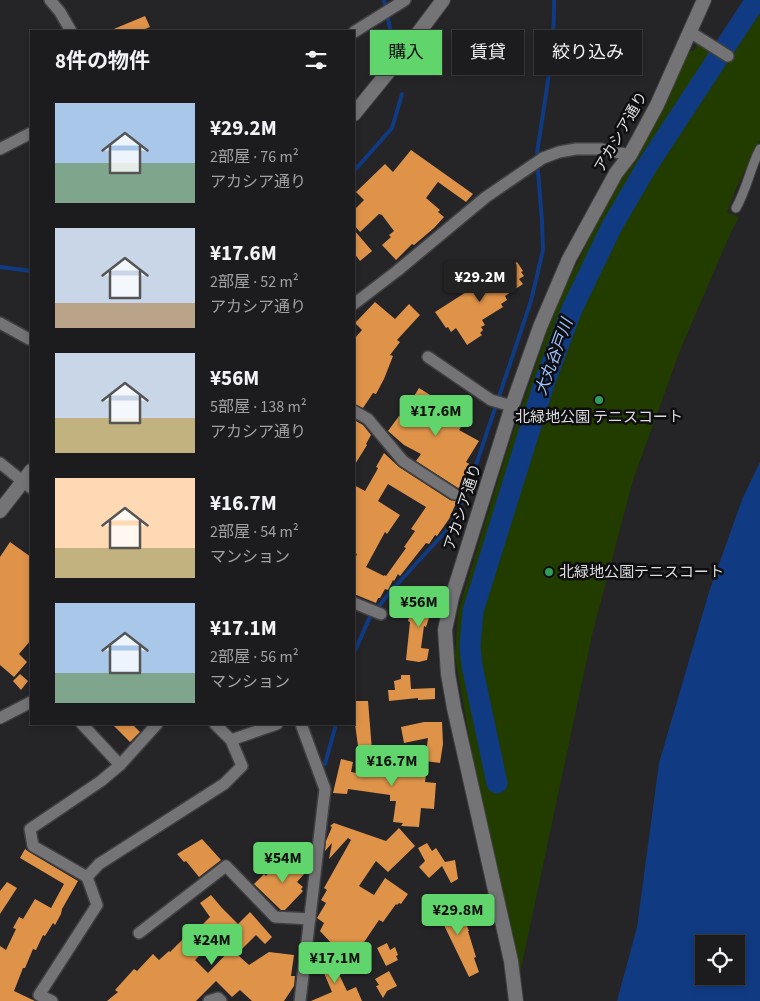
<!DOCTYPE html>
<html lang="ja">
<meta charset="utf-8">
<style>
body{margin:0;font-family:"Source Sans 3","Noto Sans JP",sans-serif;background:#29282a;color:#f1f3f6;height:100vh;display:flex;flex-direction:column;font-size:19px;white-space:nowrap}
*{box-sizing:border-box;margin:0}
p{font-size:16px;color:#a0a1a4}
.icon{flex:none;width:28px;height:28px;fill:none;stroke:currentColor;stroke-width:2;stroke-linecap:round;stroke-linejoin:round}
.map{position:relative;flex:1;overflow:hidden}
.side{position:absolute;left:30px;top:30px;width:325px;height:695px;display:flex;flex-direction:column;background:#1c1b1d;border-radius:0px;box-shadow:0 2px 8px #0003,0 0 0 1px #3a393b}
.side>*{flex:none}
.hud{position:absolute;left:370px;top:30px;width:315px;height:45px;display:flex;gap:10px}
.buttons{position:absolute;left:695px;top:935px;display:grid;gap:10px}
.buttons a{display:grid;place-items:center;width:50px;height:50px;border-radius:0px;background:#1c1b1d;box-shadow:0 2px 8px #0003,0 0 0 1px #3a393b;font-size:25px}
.price{position:absolute;translate:-50% -42px;padding:0 11px;border-radius:5px;background:#5fd56b;color:#111;font-size:16px;line-height:32px;filter:drop-shadow(0 1px 2px #0008)}
.price::after{content:'';position:absolute;left:50%;top:30px;width:15px;height:11px;margin-left:-8px;background:inherit;clip-path:polygon(0 0,100% 0,50% 100%)}
.price.active{background:#222;color:#fff}
ul{padding:0;list-style:none}
li{display:flex;align-items:center;gap:15px;height:125px;padding:0 25px}
li span{display:grid;place-items:center;flex:none;width:140px;height:100px;border-radius:0px;color:#555}
li>.icon{margin-inline-start:auto}
span .icon{width:60px;height:60px;fill:#fffc;stroke-width:1}
li b{font-size:21px}
h2{display:flex;justify-content:space-between;align-items:center;height:60px;padding:0 25px;font-size:21px}
.tag{padding:0 18px;border-radius:0px;background:#1c1b1d;box-shadow:0 2px 8px #0003,0 0 0 1px #3a393b;font-size:18px;line-height:45px}
.tag.active{background:#5fd56b;color:#111}
.map>svg:first-child{display:block}
.green{fill:#223c00}
.water{fill:#103a81;fill-rule:evenodd}
.lines{fill:none;stroke-linecap:round;stroke-linejoin:round}
.stream{stroke:#103a81;stroke-width:4}
.river{stroke:#103a81;stroke-width:21}
.building{fill:#df9349;fill-rule:evenodd}
.pedestrian-casing{stroke:#403f41;stroke-width:11}
.minor-casing{stroke:#403f41;stroke-width:14}
.tertiary-casing{stroke:#403f41;stroke-width:16}
.pedestrian{stroke:#747376;stroke-width:9}
.minor{stroke:#747376;stroke-width:11}
.tertiary{stroke:#747376;stroke-width:14}
.leisure-dot{fill:#2e9e5b;stroke:#0e0d0f;stroke-width:2}
.labels{text-anchor:middle;dominant-baseline:central;stroke-width:5;stroke-linejoin:round;paint-order:stroke}
.street-label{font-size:15px;fill:#dddcde;stroke:#0e0d0f}
.poi-label{font-size:15px;fill:#dddcde;stroke:#0e0d0f}
.water-label{font-size:16px;font-style:italic;fill:#9dc1fe;stroke:#0e0d0f}
</style>
<div class="map">
<svg width="760" height="1001" viewBox="0 0 760 1001">
<rect width="100%" height="100%" fill="#252427"/>
<polygon class="green" points="760,0 760,140 736,189 727,212 739,217 731,232 681,348 633,480 592,635 519,978 476,776 455,656 458,612 506,454 555,308 598,221 690,50 694,51 698,42 723,56"/>
<path class="water" d="M760,462v539h-143l20,-74 22,-164 50,-171 34,-95zM704,944h32v32h-32z"/>
<g class="lines">
<g class="stream">
<polyline points="384,0 392,38"/>
<path d="M537,153c7,-48 18,-104 17,-153"/>
<polyline points="354,171 392,128 402,94"/>
<polyline points="0,267 31,271"/>
<polyline points="354,653 369,619 390,592 447,530 454,520 469,486 531,301 543,250 542,221 538,171"/>
<polyline points="325,764 336,724"/>
</g>
<polyline class="river" points="497,783 472,666 470,646 473,611 544,384 572,309 612,226 647,166 756,0"/>
</g>
<g class="building">
<polygon points="145,16 150,27 140,31 109,31"/>
<polygon points="411,150 473,194 466,202 438,182 426,198 440,210 438,212 444,217 434,228 414,245 412,244 396,260 382,245 391,237 389,235 394,231 382,215 379,214 360,232 354,225 354,210 364,200 356,192 385,164 393,172"/>
<polygon points="354,230 372,251 360,261 354,253"/>
<polygon points="517,262 523,271 521,272 524,276 519,279 523,284 505,296 507,300 501,304 503,307 482,320 485,325 481,327 483,330 480,333 482,335 467,345 456,328 451,332 448,327 446,328 435,312 510,264 511,266"/>
<polygon points="375,302 395,319 409,304 420,315 397,340 400,342 390,355 393,356 384,379 376,394 373,393 363,408 354,404 354,339 362,330 355,323"/>
<polygon points="419,388 467,418 459,430 479,441 466,462 471,465 465,475 467,476 461,492 458,488 416,461 421,454 404,445 388,431 399,416 401,417"/>
<polygon points="354,420 363,425 371,435 366,444 367,445 354,466"/>
<path d="M384,453l15,14 51,33 7,1 -8,18 -12,17 -2,-1 -6,9 -3,-1 -26,33 -2,-2 -4,7 -1,-1 -5,10 -3,-1 -5,9h-2l-2,5 -22,-9v-32l3,-8 -3,-2v-67l11,6 11,-19 2,-4 -2,-1zM388,484l38,23 -15,22 4,2 -11,16 2,1 -20,28 -2,-1v1l-18,-9 19,-35 2,2 13,-19 -22,-14z"/>
<polygon points="10,542 31,557 31,640 19,654 27,662 14,677 0,665 0,557"/>
<polygon points="417,593 435,599 426,627 424,626 421,648 429,649 427,660 419,662 406,660 410,622 408,621"/>
<polygon points="20,674 28,681 21,690 13,681"/>
<polygon points="401,675 410,675 411,689 435,688 435,699 418,700 418,698 389,701 388,690 395,690 394,681 401,679"/>
<polygon points="354,701 368,701 372,750 359,753 355,724"/>
<polygon points="424,722 442,722 443,744 440,763 425,761 428,738 404,743 401,727"/>
<polygon points="112,724 132,724 140,732 130,742"/>
<polygon points="392,758 408,760 408,765 427,767 425,782 436,783 434,809 421,808 419,827 401,826 403,823 393,822 396,801 390,801 390,795 348,789 347,794 333,793 341,759 353,762 351,772 374,776 373,759"/>
<polygon points="334,823 386,841 399,828 415,846 388,872 376,861 359,886 374,895 385,878 408,894 401,904 399,903 397,905 396,904 383,922 379,920 350,963 320,931 324,923 317,918 326,903 321,900 327,890 324,888 351,840 348,838 329,859 332,843 325,851 326,841 332,827 330,826"/>
<polygon points="202,839 221,860 199,877 186,861 184,862 177,854"/>
<polygon points="427,843 432,851 436,848 445,862 455,860 458,879 451,883 442,866 429,878 419,867 425,861 418,848"/>
<polygon points="25,849 29,852 78,881 62,909 61,914 55,925 53,923 45,936 43,935 36,950 33,949 25,968 23,968 14,991 35,1001 0,1001 0,946 6,950 16,929 13,928 19,917 23,919 35,899 51,908 64,884 20,858"/>
<polygon points="297,858 307,867 303,871 305,873 297,882 303,887 301,889 303,891 285,910 281,910 254,884 264,874 266,876 277,863 285,871"/>
<polygon points="7,882 17,888 0,914 0,891"/>
<polygon points="211,895 222,908 238,924 250,912 272,937 265,944 256,935 240,951 222,933 195,960 208,973 231,949 249,965 269,952 294,955 291,976 295,976 294,986 284,1001 252,1001 240,990 232,997 216,981 196,1001 107,1001 118,992 115,990 134,969 137,971 153,954 159,960 169,951 170,952 184,938 186,941 210,917 200,903"/>
<polygon points="440,904 441,908 450,905 455,917 462,914 469,931 468,931 476,957 474,958 479,972 469,977 442,921 439,922 438,918 434,920 430,907"/>
<polygon points="387,943 390,950 395,947 398,955 396,956 398,960 386,966 377,948"/>
<polygon points="313,959 334,964 347,991 356,987 362,1001 311,1001 332,992 324,973 311,970"/>
<polygon points="389,971 397,986 387,991 383,998 376,986 379,985 375,979"/>
</g>
<g class="lines">
<g class="pedestrian-casing">
<path id="pedestrian" d="M736,208c11,-19 14,-40 24,-59"/>
</g>
<g class="minor-casing">
<g id="minor">
<polyline points="50,0 60,12 71,31"/>
<polyline points="354,32 405,0"/>
<polyline points="690,32 728,56"/>
<polyline points="0,149 31,133"/>
<polyline points="354,304 397,271 486,197 543,158 559,152 576,149 601,149 630,155"/>
<polyline points="0,323 29,339"/>
<polyline points="428,357 491,400 512,406"/>
<polyline points="354,411 368,419 403,461 454,494"/>
<polyline points="0,463 31,488"/>
<polyline points="354,603 381,614"/>
<polyline points="0,718 31,702"/>
<polyline points="82,724 120,765"/>
<polyline points="157,724 120,765 101,781 30,829 33,846 87,877 99,864 224,784 242,766 231,740 215,724"/>
<polyline points="231,740 277,724"/>
<polyline points="139,933 226,866 275,917 310,919"/>
<polyline points="52,1001 39,995 97,905 87,877"/>
<polyline points="209,1001 218,998 221,1001"/>
<polyline points="300,1001 325,789 301,724"/>
</g>
</g>
<g class="tertiary-casing">
<g id="tertiary">
<polyline points="354,114 398,60 443,0"/>
<polyline points="0,511 31,471"/>
<polyline points="516,1001 511,961 454,708 448,674 445,630 452,597 512,406 540,327 569,259 616,173 630,155 657,105 704,0"/>
</g>
</g>
<use href="#pedestrian" class="pedestrian"/>
<use href="#minor" class="minor"/>
<use href="#tertiary" class="tertiary"/>
</g>
<g class="leisure-dot">
<circle cx="599" cy="400" r="5"/>
<circle cx="549" cy="572" r="5"/>
</g>
<g class="labels">
<g class="street-label">
<text transform="translate(621 132) rotate(-60)">アカシア通り</text>
<text transform="translate(463 507) rotate(-72)">アカシア通り</text>
</g>
<g class="poi-label">
<text x="599" y="417">北緑地公園 テニスコート</text>
<text x="559" y="572" text-anchor="start">北緑地公園テニスコート</text>
</g>
<g class="water-label">
<text transform="translate(554 357) rotate(-70)">大丸谷戸川</text>
</g>
</g>
</svg>
<div class="buttons">
<a><svg class="icon" aria-label="locate" viewBox="0 0 24 24"><circle cx="12" cy="12" r="6"/><path d="M12 2v4M12 18v4M2 12h4M18 12h4"/></svg></a>
</div>
<b class="price active" style="left:480px;top:303px">¥29.2M</b>
<b class="price" style="left:436px;top:437px">¥17.6M</b>
<b class="price" style="left:419px;top:628px">¥56M</b>
<b class="price" style="left:392px;top:787px">¥16.7M</b>
<b class="price" style="left:283px;top:884px">¥54M</b>
<b class="price" style="left:458px;top:936px">¥29.8M</b>
<b class="price" style="left:212px;top:966px">¥24M</b>
<b class="price" style="left:335px;top:984px">¥17.1M</b>
<div class="hud">
<a class="tag active">購入</a>
<a class="tag">賃貸</a>
<a class="tag">絞り込み</a>
</div>
<section class="side">
<h2>8件の物件<svg class="icon" aria-label="filters" viewBox="0 0 24 24"><path d="M4 7h16M4 17h16"/><circle cx="9" cy="7" r="2"/><circle cx="15" cy="17" r="2"/></svg></h2>
<ul>
<li><span style="background:linear-gradient(#a9c7e8 60%,#7fa58c 0)"><svg class="icon" aria-label="home" viewBox="0 0 24 24"><path d="M3 11l9-7 9 7M6 9v11h12V9"/></svg></span><div><b>¥29.2M</b><p>2部屋 · 76 m²</p><p>アカシア通り</p></div></li>
<li><span style="background:linear-gradient(#c9d6e8 75%,#b9a48a 0)"><svg class="icon" aria-label="home" viewBox="0 0 24 24"><path d="M3 11l9-7 9 7M6 9v11h12V9"/></svg></span><div><b>¥17.6M</b><p>2部屋 · 52 m²</p><p>アカシア通り</p></div></li>
<li><span style="background:linear-gradient(#c9d6e8 65%,#c2b280 0)"><svg class="icon" aria-label="home" viewBox="0 0 24 24"><path d="M3 11l9-7 9 7M6 9v11h12V9"/></svg></span><div><b>¥56M</b><p>5部屋 · 138 m²</p><p>アカシア通り</p></div></li>
<li><span style="background:linear-gradient(#ffd9b3 70%,#c2b280 0)"><svg class="icon" aria-label="home" viewBox="0 0 24 24"><path d="M3 11l9-7 9 7M6 9v11h12V9"/></svg></span><div><b>¥16.7M</b><p>2部屋 · 54 m²</p><p>マンション</p></div></li>
<li><span style="background:linear-gradient(#a9c7e8 70%,#7fa58c 0)"><svg class="icon" aria-label="home" viewBox="0 0 24 24"><path d="M3 11l9-7 9 7M6 9v11h12V9"/></svg></span><div><b>¥17.1M</b><p>2部屋 · 56 m²</p><p>マンション</p></div></li>
</ul>
</section>
</div>
